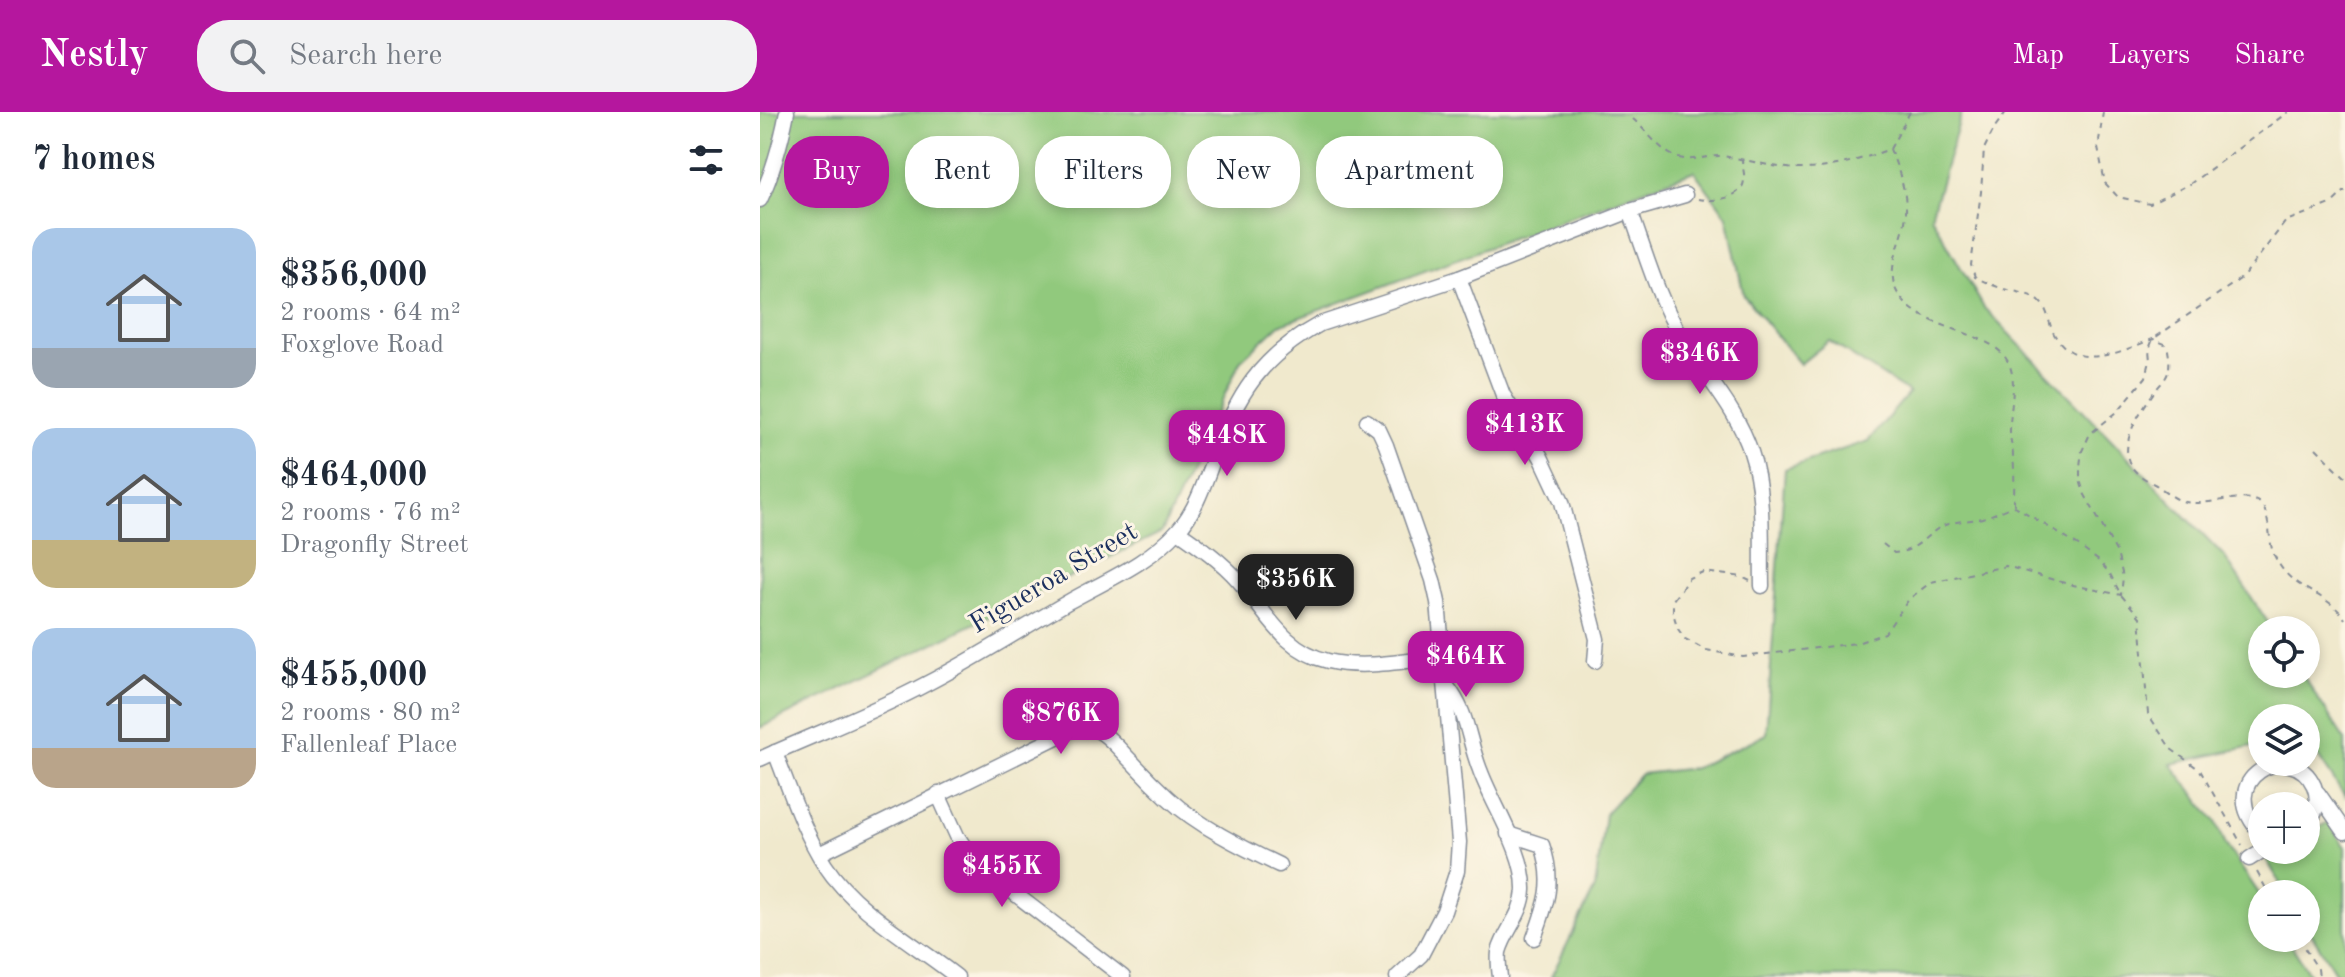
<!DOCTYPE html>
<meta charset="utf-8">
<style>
body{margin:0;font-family:"Old Standard TT",serif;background:#f2f2f3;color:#1f2937;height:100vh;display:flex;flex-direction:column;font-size:30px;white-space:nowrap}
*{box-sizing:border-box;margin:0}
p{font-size:26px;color:#747a83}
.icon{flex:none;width:44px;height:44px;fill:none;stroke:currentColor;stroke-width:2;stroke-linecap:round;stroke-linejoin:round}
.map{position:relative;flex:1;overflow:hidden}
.drawer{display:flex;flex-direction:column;background:#fff;width:760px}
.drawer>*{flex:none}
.top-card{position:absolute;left:24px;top:24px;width:760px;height:72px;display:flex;gap:16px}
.fabs{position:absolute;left:1488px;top:504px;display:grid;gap:16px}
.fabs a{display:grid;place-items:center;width:72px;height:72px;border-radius:50%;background:#fff;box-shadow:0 4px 12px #0003;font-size:40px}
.price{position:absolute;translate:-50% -68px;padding:0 18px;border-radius:16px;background:#b5179e;color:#fff;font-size:26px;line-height:52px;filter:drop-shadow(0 2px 4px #0008)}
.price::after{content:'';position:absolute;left:50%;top:48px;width:24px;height:18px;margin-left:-12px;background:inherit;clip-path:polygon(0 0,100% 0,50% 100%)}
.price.current{background:#222;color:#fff}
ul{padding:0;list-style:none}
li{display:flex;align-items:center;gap:24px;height:200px;padding:0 32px}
li span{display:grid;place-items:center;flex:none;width:224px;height:160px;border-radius:24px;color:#555}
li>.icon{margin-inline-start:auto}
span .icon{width:96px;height:96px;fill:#fffc;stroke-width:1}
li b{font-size:34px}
h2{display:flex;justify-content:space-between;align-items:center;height:96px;padding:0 32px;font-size:34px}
.pill{padding:0 28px;border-radius:32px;background:#fff;box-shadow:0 4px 12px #0003;font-size:28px;line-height:72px}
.pill.current{background:#b5179e;color:#fff}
header{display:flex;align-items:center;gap:48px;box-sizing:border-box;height:112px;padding:0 40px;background:#b5179e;color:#fff}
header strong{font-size:38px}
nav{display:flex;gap:44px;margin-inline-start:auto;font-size:28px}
.search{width:560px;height:72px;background:#f2f2f3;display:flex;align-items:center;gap:20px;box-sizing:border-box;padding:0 28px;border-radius:32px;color:#747a83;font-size:30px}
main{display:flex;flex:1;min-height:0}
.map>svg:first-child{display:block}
.green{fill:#91c97d;stroke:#567c6e;stroke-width:2}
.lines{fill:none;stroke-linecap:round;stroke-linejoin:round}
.minor-casing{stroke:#868c96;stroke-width:17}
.path{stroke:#868c96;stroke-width:2;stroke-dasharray:6 6;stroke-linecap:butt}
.minor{stroke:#fff;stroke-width:14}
.labels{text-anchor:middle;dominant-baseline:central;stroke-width:6;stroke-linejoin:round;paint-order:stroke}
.street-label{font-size:28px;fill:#1b2f5e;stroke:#fcf5e5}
</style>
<header>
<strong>Nestly</strong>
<div class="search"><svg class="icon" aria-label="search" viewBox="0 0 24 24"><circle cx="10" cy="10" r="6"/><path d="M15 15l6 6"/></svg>Search here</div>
<nav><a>Map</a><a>Layers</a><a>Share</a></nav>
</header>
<main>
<section class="drawer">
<h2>7 homes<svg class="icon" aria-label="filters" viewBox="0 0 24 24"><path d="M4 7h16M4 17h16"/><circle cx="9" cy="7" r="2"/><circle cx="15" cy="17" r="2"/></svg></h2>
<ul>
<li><span style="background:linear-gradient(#a9c7e8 75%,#9aa5b1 0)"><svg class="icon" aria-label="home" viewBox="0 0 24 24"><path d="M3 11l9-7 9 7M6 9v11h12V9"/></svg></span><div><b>$356,000</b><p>2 rooms · 64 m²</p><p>Foxglove Road</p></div></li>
<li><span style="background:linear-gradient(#a9c7e8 70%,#c2b280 0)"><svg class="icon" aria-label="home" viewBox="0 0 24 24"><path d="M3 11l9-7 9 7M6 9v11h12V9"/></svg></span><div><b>$464,000</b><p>2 rooms · 76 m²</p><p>Dragonfly Street</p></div></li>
<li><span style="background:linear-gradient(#a9c7e8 75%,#b9a48a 0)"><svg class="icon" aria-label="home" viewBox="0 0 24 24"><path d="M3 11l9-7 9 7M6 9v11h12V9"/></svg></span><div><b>$455,000</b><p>2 rooms · 80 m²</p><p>Fallenleaf Place</p></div></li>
</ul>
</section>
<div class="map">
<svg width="1585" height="865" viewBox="0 0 1585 865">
<rect width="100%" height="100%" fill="#fcf5e5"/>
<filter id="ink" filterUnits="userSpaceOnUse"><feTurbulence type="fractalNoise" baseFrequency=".0125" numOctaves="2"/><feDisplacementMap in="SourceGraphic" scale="16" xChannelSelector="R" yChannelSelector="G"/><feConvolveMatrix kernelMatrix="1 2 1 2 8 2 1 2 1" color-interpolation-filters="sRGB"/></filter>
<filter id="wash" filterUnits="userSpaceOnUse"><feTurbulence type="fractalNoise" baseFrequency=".006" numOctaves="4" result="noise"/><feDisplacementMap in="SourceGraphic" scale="32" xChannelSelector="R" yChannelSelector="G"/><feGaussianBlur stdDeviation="1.8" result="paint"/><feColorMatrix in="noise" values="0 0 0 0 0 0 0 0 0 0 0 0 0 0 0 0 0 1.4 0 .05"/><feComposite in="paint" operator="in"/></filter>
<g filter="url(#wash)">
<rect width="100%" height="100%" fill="#f0e9cd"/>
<g class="green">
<polygon points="0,0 1202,0 1171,104 1224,196 1464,444 1513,518 1502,518 1502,562 1542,562 1585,628 1585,685 1546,626 1546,606 1502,606 1502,632 1411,652 1456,710 1466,733 1502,786 1502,826 1527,826 1551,865 791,865 835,776 845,702 881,662 935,656 1006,622 1025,357 1108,329 1149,281 1069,229 1040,252 984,184 967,104 934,59 519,213 480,249 402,420 0,616"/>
<polygon points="1568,710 1585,735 1585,865 1578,865 1546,813 1546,782 1527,782 1506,747 1521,738 1546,738 1546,723"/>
</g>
</g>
<g filter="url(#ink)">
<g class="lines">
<g class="minor-casing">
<g id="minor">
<path d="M0,88c13,-28 21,-57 27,-88"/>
<path d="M870,99c15,41 28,88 51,125 23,40 55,71 70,116 14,41 10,90 11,134"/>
<polyline points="699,166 743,283 781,345 802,390 837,527 835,549"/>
<polyline points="607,309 619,318 626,333 673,468 678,490 699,730 697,759 684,799 661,843 637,865"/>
<path d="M418,419c22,15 43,30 61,50 27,31 45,70 89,80 36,9 78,-1 116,-4"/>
<path d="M686,573c23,29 21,52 34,85 13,36 45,82 44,120 -1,24 -19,40 -25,62 -1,8 0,17 1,25"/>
<path d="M15,640c15,38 28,79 50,113 30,46 89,78 132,112"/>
<path d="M0,647c55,-25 112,-46 166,-75 49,-25 95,-55 142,-82 39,-22 81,-39 111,-73 17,-19 26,-48 35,-71 22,-62 46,-101 106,-134l139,-46 171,-67 55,-16"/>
<polyline points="1558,681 1585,720"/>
<polyline points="178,682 197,724 215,751 363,865"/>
<path d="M748,722l34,11c13,36 5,58 -8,93"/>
<path d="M1502,722c-53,-54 30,-98 52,-48 6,15 2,29 -8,41"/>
<path d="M59,742l260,-128c24,-1 38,22 54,37 11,12 23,24 35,35 29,27 75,50 111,67"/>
<polyline points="1489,747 1503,738"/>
</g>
</g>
<g class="path">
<path d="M1246,0l-11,15 -11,22 -3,43 -10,73 4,12c10,5 19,9 29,12 11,3 26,4 35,12 10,9 9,22 15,33 23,39 66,18 99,5l14,6c2,10 4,21 0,30 -3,7 -11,13 -15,20 -12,17 -31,45 -23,67 5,12 16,17 27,23 8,5 17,13 26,16 22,8 60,-11 78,2 9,7 9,35 12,46 2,7 7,16 12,22 17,21 46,24 61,48"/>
<polyline points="1343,0 1338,36 1345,71 1358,85 1390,92 1430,72 1528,0"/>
<path d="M873,7c14,12 28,34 46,39 16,4 28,-3 43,-2 25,3 54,13 79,13 31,0 61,-10 89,-20l20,-37"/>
<path d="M1130,37c8,20 17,42 16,64 -1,26 -21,52 -10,77 19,41 93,38 111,70 12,20 2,50 3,72 0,9 3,16 3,25 2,15 1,32 1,48"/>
<path d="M938,87c14,3 45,0 46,-19 1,-7 -2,-13 -2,-21"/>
<polyline points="1556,336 1585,365"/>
<path d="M1123,432l11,9c27,-2 31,-21 54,-29 12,-4 26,-3 37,-7 10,-3 19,-8 30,-11l62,39 22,16 11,13 11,21 19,22 8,97 23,35 29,21 42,75"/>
<polyline points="990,469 982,465 943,460 929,466 913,488 913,501 918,517 925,527 946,538 983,545 1097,531 1125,521 1149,487 1171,470 1246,454 1308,472 1361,483 1363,465 1357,441 1324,381 1320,368 1320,354 1322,339 1330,322 1357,300 1386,265 1390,249 1389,237 1393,227 1483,165 1526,109 1571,92 1585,79"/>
<polyline points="1497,760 1509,782"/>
<polyline points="1538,826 1558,857 1559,865"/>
</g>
<use href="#minor" class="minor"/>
</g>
</g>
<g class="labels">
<g class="street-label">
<text transform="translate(294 467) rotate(-31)">Figueroa Street</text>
</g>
</g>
</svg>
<div class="fabs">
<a><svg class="icon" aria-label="locate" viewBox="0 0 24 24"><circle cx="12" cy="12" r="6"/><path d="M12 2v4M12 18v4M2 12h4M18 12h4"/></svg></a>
<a><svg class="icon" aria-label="layers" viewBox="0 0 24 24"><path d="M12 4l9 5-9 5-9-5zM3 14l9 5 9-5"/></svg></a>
<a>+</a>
<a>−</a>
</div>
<b class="price" style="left:940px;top:284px">$346K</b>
<b class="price" style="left:765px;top:355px">$413K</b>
<b class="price" style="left:467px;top:366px">$448K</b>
<b class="price current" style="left:536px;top:510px">$356K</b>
<b class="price" style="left:706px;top:587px">$464K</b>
<b class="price" style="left:301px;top:644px">$876K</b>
<b class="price" style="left:242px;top:797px">$455K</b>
<div class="top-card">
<a class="pill current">Buy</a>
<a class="pill">Rent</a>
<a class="pill">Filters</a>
<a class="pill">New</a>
<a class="pill">Apartment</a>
</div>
</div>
</main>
